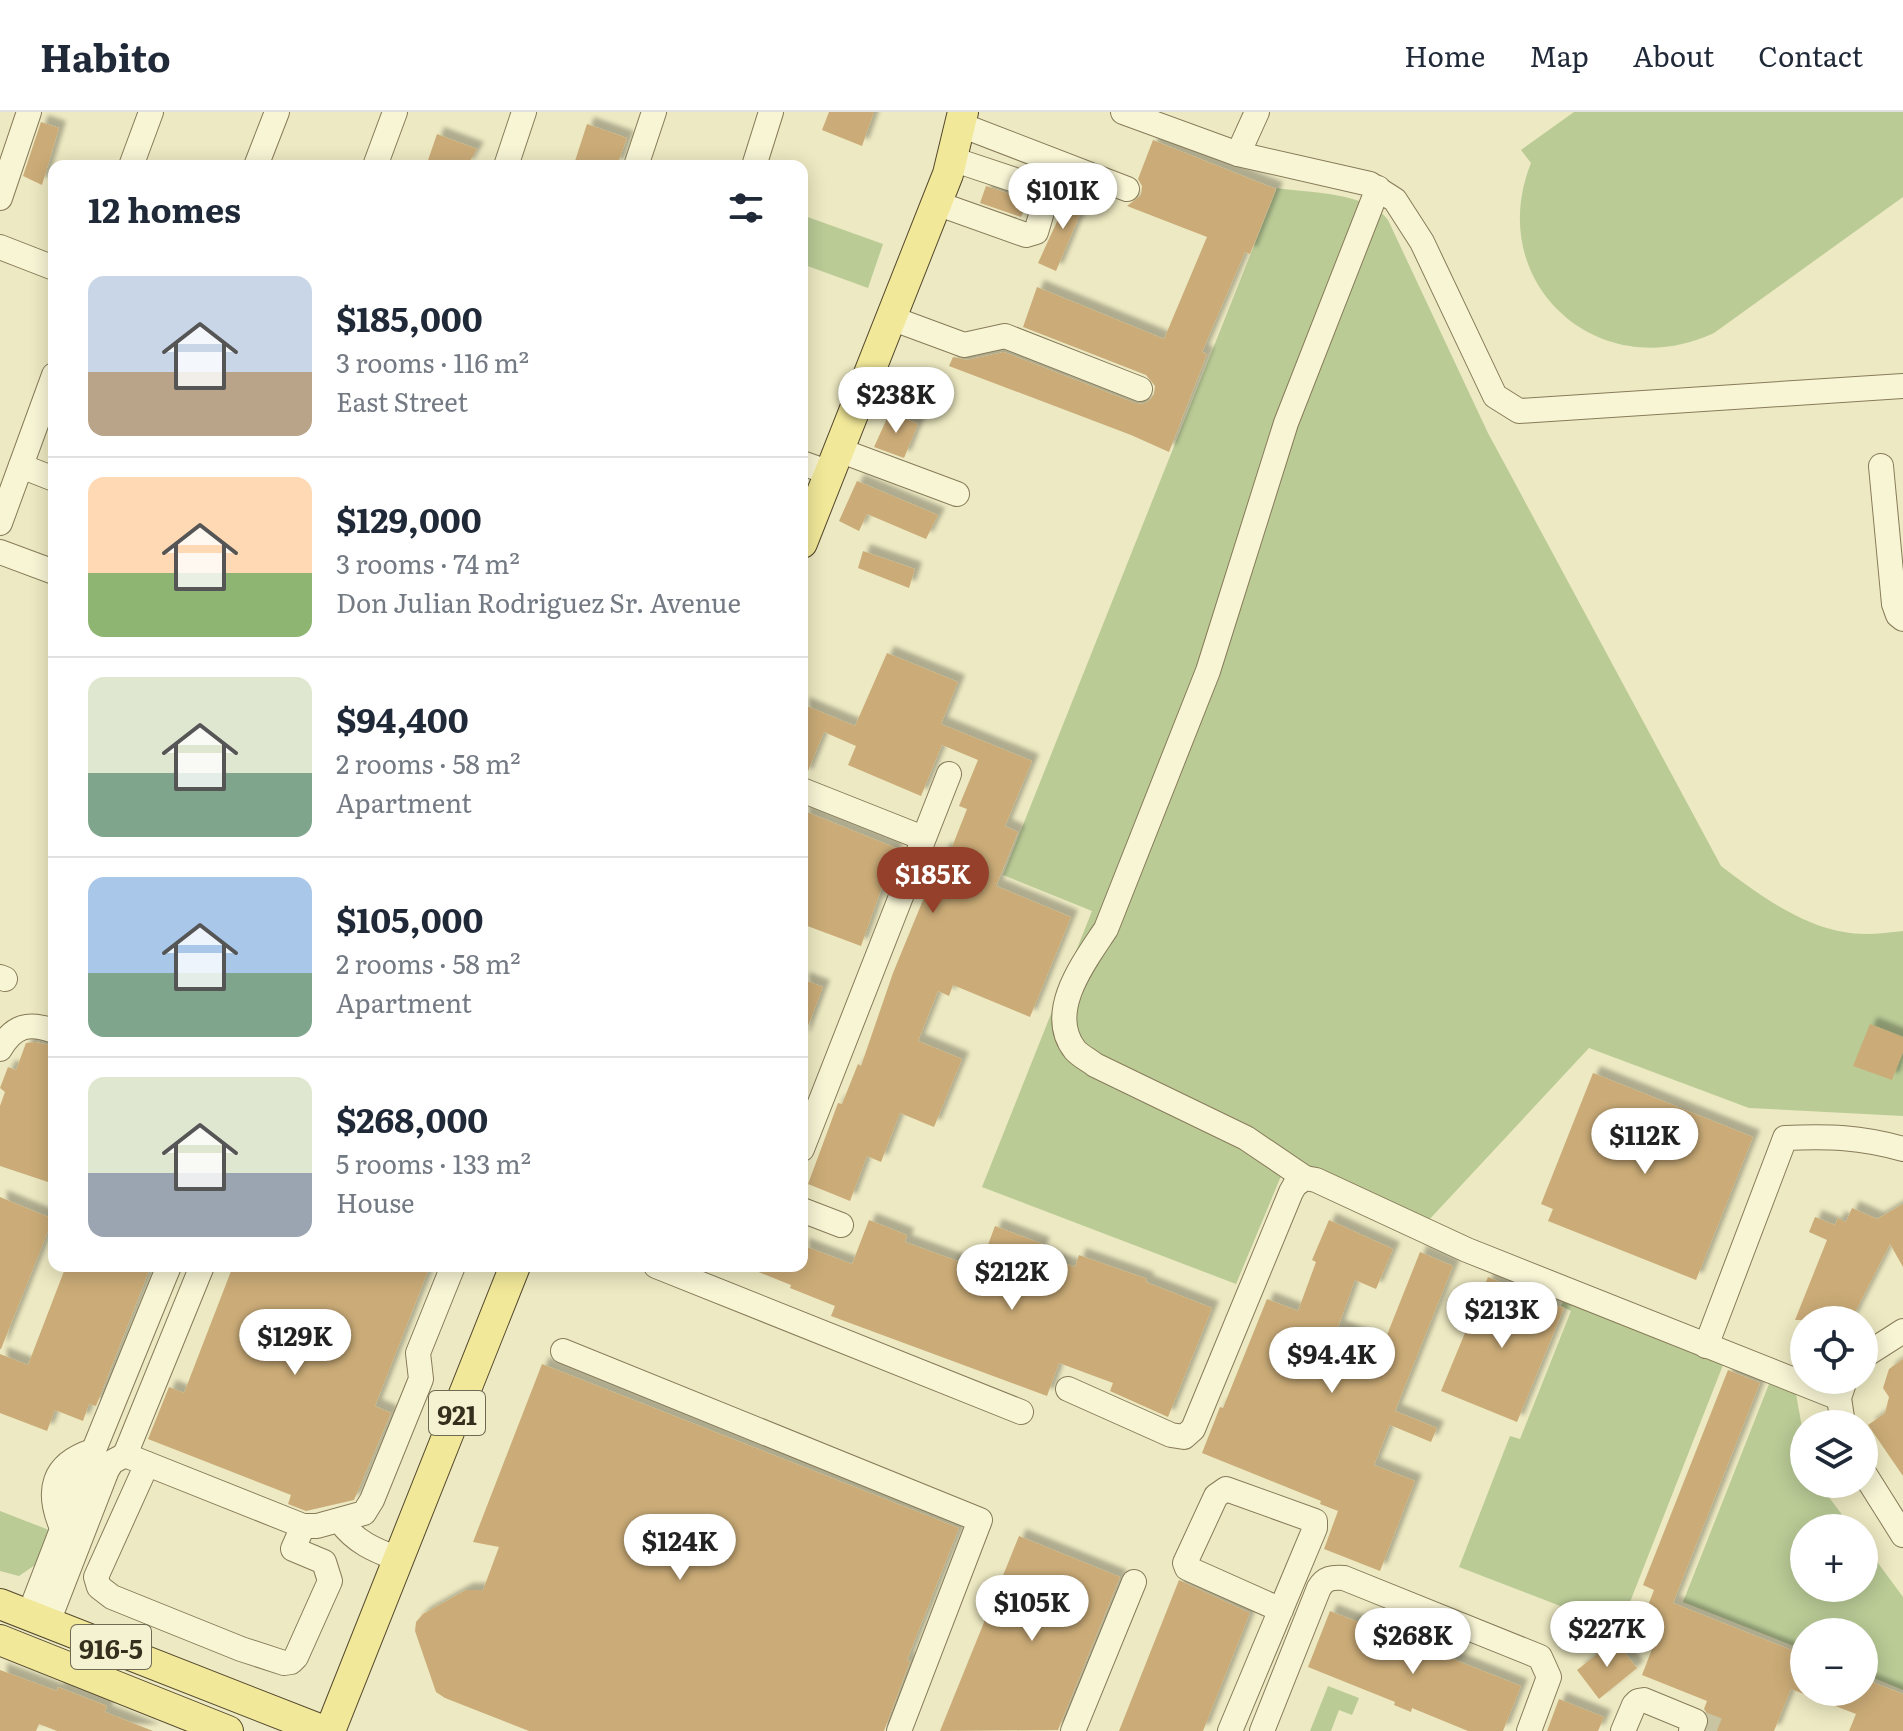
<!DOCTYPE html>
<meta charset="utf-8">
<style>
body{margin:0;font-family:Literata,serif;background:#f2f2f3;color:#1f2937;height:100vh;display:flex;flex-direction:column;font-size:30px;white-space:nowrap}
*{box-sizing:border-box;margin:0}
p{font-size:26px;color:#747a83}
.icon{flex:none;width:44px;height:44px;fill:none;stroke:currentColor;stroke-width:2;stroke-linecap:round;stroke-linejoin:round}
.map{position:relative;flex:1;overflow:hidden}
.sheet{position:absolute;left:48px;top:48px;width:760px;height:1112px;display:flex;flex-direction:column;background:#fff;border-radius:16px;box-shadow:0 4px 20px #0003}
.sheet>*{flex:none}
.buttons{position:absolute;left:1790px;top:1194px;display:grid;gap:16px}
.buttons a{display:grid;place-items:center;width:88px;height:88px;border-radius:50%;background:#fff;box-shadow:0 4px 20px #0003;font-size:40px}
.price{position:absolute;translate:-50% -68px;padding:0 18px;border-radius:28px;background:#fff;color:#222;font-size:26px;line-height:52px;filter:drop-shadow(0 2px 4px #0008)}
.price::after{content:'';position:absolute;left:50%;top:48px;width:24px;height:18px;margin-left:-12px;background:inherit;clip-path:polygon(0 0,100% 0,50% 100%)}
.price.current{background:#95402a;color:#fff}
ul{padding:0;list-style:none}
li{display:flex;align-items:center;gap:24px;height:200px;padding:0 40px}
li+li{border-top:2px solid #e0e1e3}
li span{display:grid;place-items:center;flex:none;width:224px;height:160px;border-radius:16px;color:#555}
li>.icon{margin-inline-start:auto}
span .icon{width:96px;height:96px;fill:#fffc;stroke-width:1}
li b{font-size:34px}
h2{display:flex;justify-content:space-between;align-items:center;height:96px;padding:0 40px;font-size:34px}
header{display:flex;align-items:center;gap:48px;box-sizing:border-box;height:112px;padding:0 40px;background:#fff;border-bottom:2px solid #e0e1e3}
header strong{font-size:38px}
nav{display:flex;gap:44px;margin-inline-start:auto;font-size:28px}
.map>svg:first-child{display:block}
.green{fill:#bacb96}
.building{fill:#cbac78;filter:url(#shadow)}
.lines{fill:none;stroke-linecap:round;stroke-linejoin:round}
.minor-tunnel{stroke:#c9c4a1;stroke-width:24;stroke-dasharray:24 12;stroke-linecap:butt}
.minor-casing{stroke:#877b59;stroke-width:26}
.major-casing{stroke:#54482d;stroke-width:32}
.minor{stroke:#f8f5d5;stroke-width:24}
.major{stroke:#f1e899;stroke-width:30}
.labels{text-anchor:middle;dominant-baseline:central;stroke-width:7;stroke-linejoin:round;paint-order:stroke}
.shield{fill:#f5f2d1;stroke:#706a53;stroke-width:2}
.shield-label{font-size:26px;font-weight:bold;fill:#372f1d}
</style>
<header>
<strong>Habito</strong>
<nav><a>Home</a><a>Map</a><a>About</a><a>Contact</a></nav>
</header>
<div class="map">
<svg width="1903" height="1619" viewBox="0 0 1903 1619">
<defs>
<filter id="shadow"><feDropShadow dx="7" dy="-7" stdDeviation="2" flood-color="#0004"/></filter>
</defs>
<rect width="100%" height="100%" fill="#ede9c2"/>
<g class="green">
<path d="M1574,0h329v85l-189,136c-115,54 -231,-50 -183,-170l-10,-13z"/>
<path d="M1277,76c33,5 91,4 111,32l100,213 233,433c41,31 90,68 145,68 12,0 25,-2 37,-3v185l-154,-8 -160,-60 -162,174 -138,-65 -53,127 -254,-97 110,-276 -89,-36z"/>
<polygon points="802,103 883,132 868,176 802,152"/>
<polygon points="1563,1189 1723,1253 1621,1513 1591,1501 1589,1505 1459,1455 1510,1324 1520,1327 1571,1199 1561,1194"/>
<polygon points="1769,1272 1796,1282 1804,1326 1804,1372 1819,1372 1852,1416 1804,1416 1804,1476 1864,1476 1864,1432 1903,1485 1903,1578 1864,1562 1864,1520 1804,1520 1804,1538 1683,1490"/>
<polygon points="0,1399 49,1418 35,1453 19,1464 0,1459"/>
<polygon points="1328,1574 1359,1586 1352,1603 1339,1598 1331,1619 1310,1619"/>
</g>
<g class="building">
<polygon points="829,0 874,0 862,34 822,18"/>
<polygon points="41,10 59,16 42,73 23,64"/>
<polygon points="587,12 627,26 617,54 590,54 575,49"/>
<polygon points="437,22 477,37 467,54 426,54"/>
<polygon points="1153,28 1276,77 1250,142 1245,140 1202,240 1207,242 1169,340 1131,323 949,254 953,245 967,248 1004,240 1135,291 1143,292 1150,288 1154,282 1155,274 1146,263 1023,215 1037,175 1164,227 1207,125 1127,94 1141,83 1142,74 1138,67"/>
<polygon points="986,74 1028,88 1021,105 980,91"/>
<polygon points="1071,79 1087,86 1056,159 1038,151"/>
<polygon points="890,300 918,312 904,346 874,335"/>
<polygon points="857,369 938,403 926,427 867,402 859,419 839,409"/>
<polygon points="863,439 915,457 909,476 858,456"/>
<polygon points="887,541 958,570 941,612 1032,649 1005,714 1018,720 996,774 1071,805 1030,905 953,873 949,884 938,879 918,929 962,947 934,1015 900,1001 881,1050 867,1044 850,1089 808,1072 838,991 842,992 858,952 861,954 893,861 944,737 950,740 967,697 959,694 978,648 942,633 921,684 848,653 856,634 824,620 806,664 802,663 802,592 855,614"/>
<polygon points="802,698 896,736 861,834 802,812"/>
<polygon points="802,867 823,875 803,927 802,927"/>
<polygon points="1870,912 1903,925 1903,940 1892,968 1853,954"/>
<polygon points="35,930 54,934 54,1072 0,1054 0,994 5,980 0,976 8,955 16,958 26,931"/>
<polygon points="1593,961 1753,1025 1696,1168 1548,1109 1553,1097 1541,1092"/>
<polygon points="0,1085 53,1107 1,1237 0,1237"/>
<polygon points="1903,1092 1903,1155 1890,1132 1851,1208 1795,1208 1827,1128 1809,1120 1815,1105 1835,1113 1838,1106 1846,1110 1852,1096 1877,1107"/>
<polygon points="869,1108 907,1123 905,1130 979,1157 995,1114 1043,1132 1039,1142 1075,1155 1079,1143 1147,1167 1146,1170 1212,1196 1168,1305 1110,1279 1113,1271 1059,1251 1047,1284 831,1204 835,1194 790,1176 791,1173 746,1155 802,1154 802,1133 852,1152"/>
<polygon points="1329,1108 1393,1137 1376,1177 1355,1168 1338,1215 1383,1233 1420,1140 1453,1154 1395,1299 1437,1316 1431,1330 1390,1313 1374,1353 1415,1369 1380,1459 1324,1437 1338,1399 1320,1392 1321,1389 1202,1341 1220,1295 1223,1296 1267,1187 1298,1199 1316,1150 1312,1148"/>
<polygon points="66,1154 151,1154 96,1294 89,1292 83,1309 55,1298 47,1319 0,1301 0,1242 28,1253"/>
<polygon points="233,1154 430,1154 375,1294 391,1301 354,1388 306,1399 288,1392 291,1383 148,1327 169,1275 184,1281"/>
<polygon points="1488,1165 1564,1196 1517,1310 1441,1279"/>
<polygon points="1903,1247 1903,1364 1868,1313 1885,1301 1889,1285 1883,1276 1889,1257"/>
<polygon points="542,1252 959,1416 907,1548 910,1549 884,1619 529,1619 445,1586 436,1580 415,1519 416,1510 423,1502 466,1478 483,1478 499,1435 473,1430"/>
<polygon points="1728,1258 1760,1271 1673,1491 1804,1543 1804,1580 1864,1580 1864,1567 1903,1582 1903,1619 1849,1619 1856,1602 1791,1577 1774,1619 1707,1619 1710,1606 1704,1597 1707,1589 1642,1563 1657,1524 1639,1517 1654,1478 1643,1473"/>
<polygon points="1019,1424 1120,1465 1058,1618 940,1619"/>
<polygon points="1179,1468 1250,1501 1203,1619 1119,1619"/>
<polygon points="1330,1499 1416,1533 1417,1529 1436,1537 1435,1540 1521,1574 1503,1619 1468,1619 1412,1596 1411,1600 1394,1593 1395,1590 1308,1555"/>
<polygon points="1615,1528 1637,1556 1599,1587 1577,1558"/>
<polygon points="0,1558 57,1579 58,1575 107,1594 105,1600 153,1619 57,1619 39,1612 36,1619 0,1619"/>
<polygon points="1559,1587 1604,1605 1598,1619 1547,1619"/>
</g>
<g class="lines">
<polyline class="minor-tunnel" points="1695,1609 1721,1619"/>
<g class="minor-casing">
<g id="minor">
<polyline points="1123,0 1238,42 1370,72 1395,88 1422,130 1495,284 1519,299 1903,274"/>
<polyline points="961,13 1127,77"/>
<polyline points="1238,42 1257,0"/>
<polyline points="131,54 151,0"/>
<polyline points="256,54 277,0"/>
<polyline points="375,54 395,0"/>
<polyline points="506,54 524,0"/>
<polyline points="636,54 654,0"/>
<polyline points="754,54 771,0"/>
<polyline points="0,86 29,0"/>
<polyline points="936,91 1026,123 1036,120 1047,83 1039,76 952,47"/>
<polyline points="0,135 54,156"/>
<polyline points="891,206 964,233 1005,224 1140,277"/>
<polyline points="839,338 957,382"/>
<polyline points="802,351 830,361"/>
<polyline points="21,354 54,367"/>
<polyline points="1881,354 1894,492 1898,503 1903,507"/>
<polyline points="0,411 54,263"/>
<polyline points="0,440 54,460"/>
<polyline points="802,678 923,726"/>
<polyline points="0,865 5,867"/>
<path d="M0,937c14,-24 29,-27 54,-18"/>
<polyline points="802,1037 949,662"/>
<path d="M1305,1066l-59,-40 -151,-73c-6,-5 -15,-9 -20,-15 -30,-38 10,-89 31,-121l102,-258 78,-248 92,-235"/>
<polyline points="802,1098 841,1113"/>
<polyline points="656,1154 1021,1300"/>
<path d="M1706,1234l79,-208c43,-2 76,-1 118,11"/>
<polyline points="563,1239 980,1408 899,1619"/>
<polyline points="1864,1244 1903,1219"/>
<polyline points="1068,1277 1171,1323 1184,1325 1193,1317 1291,1080 1295,1073 1305,1066 1316,1068 1467,1138 1839,1286"/>
<polyline points="1843,1312 1839,1286 1845,1268"/>
<polyline points="125,1343 202,1154"/>
<polyline points="147,1352 96,1465 99,1475 112,1485 241,1537 284,1551 291,1550 296,1545 330,1469 324,1450 293,1437 303,1414"/>
<polyline points="1864,1361 1903,1423"/>
<path d="M340,1409c16,22 35,29 60,39"/>
<path d="M62,1416c-16,-37 -10,-64 31,-77"/>
<polyline points="29,1503 71,1394 169,1154"/>
<polyline points="48,1510 107,1358 112,1350 125,1343 303,1414 317,1414 364,1401 372,1388 421,1267 418,1241 453,1154"/>
<polyline points="1073,1619 1134,1470"/>
<polyline points="1230,1619 1315,1416 1315,1409 1226,1377 1216,1384 1185,1451 1187,1456 1281,1498"/>
<path d="M1262,1619l57,-143c6,-10 13,-11 25,-10l196,79 9,20 -20,54"/>
<polyline points="1623,1619 1634,1593 1638,1589 1644,1588 1695,1609 1691,1619"/>
</g>
</g>
<g class="major-casing">
<g id="major">
<polyline points="802,431 948,62 963,0"/>
<polyline points="0,1492 324,1619"/>
<polyline points="0,1528 228,1619"/>
<polyline points="330,1619 515,1154"/>
</g>
</g>
<use href="#minor" class="minor"/>
<use href="#major" class="major"/>
</g>
<g class="labels">
<g class="shield">
<rect x="429" y="1279" width="56" height="44" rx="6"/>
<rect x="71" y="1513" width="80" height="44" rx="6"/>
</g>
<g class="shield-label">
<text x="457" y="1301">921</text>
<text x="111" y="1535">916-5</text>
</g>
</g>
</svg>
<div class="buttons">
<a><svg class="icon" aria-label="locate" viewBox="0 0 24 24"><circle cx="12" cy="12" r="6"/><path d="M12 2v4M12 18v4M2 12h4M18 12h4"/></svg></a>
<a><svg class="icon" aria-label="layers" viewBox="0 0 24 24"><path d="M12 4l9 5-9 5-9-5zM3 14l9 5 9-5"/></svg></a>
<a>+</a>
<a>−</a>
</div>
<b class="price" style="left:1063px;top:119px">$101K</b>
<b class="price" style="left:896px;top:323px">$238K</b>
<b class="price current" style="left:933px;top:803px">$185K</b>
<b class="price" style="left:1645px;top:1064px">$112K</b>
<b class="price" style="left:1012px;top:1200px">$212K</b>
<b class="price" style="left:1502px;top:1238px">$213K</b>
<b class="price" style="left:295px;top:1265px">$129K</b>
<b class="price" style="left:1332px;top:1283px">$94.4K</b>
<b class="price" style="left:680px;top:1470px">$124K</b>
<b class="price" style="left:1032px;top:1531px">$105K</b>
<b class="price" style="left:1607px;top:1557px">$227K</b>
<b class="price" style="left:1413px;top:1564px">$268K</b>
<section class="sheet">
<h2>12 homes<svg class="icon" aria-label="filters" viewBox="0 0 24 24"><path d="M4 7h16M4 17h16"/><circle cx="9" cy="7" r="2"/><circle cx="15" cy="17" r="2"/></svg></h2>
<ul>
<li><span style="background:linear-gradient(#c9d6e8 60%,#b9a48a 0)"><svg class="icon" aria-label="home" viewBox="0 0 24 24"><path d="M3 11l9-7 9 7M6 9v11h12V9"/></svg></span><div><b>$185,000</b><p>3 rooms · 116 m²</p><p>East Street</p></div></li>
<li><span style="background:linear-gradient(#ffd9b3 60%,#8fb573 0)"><svg class="icon" aria-label="home" viewBox="0 0 24 24"><path d="M3 11l9-7 9 7M6 9v11h12V9"/></svg></span><div><b>$129,000</b><p>3 rooms · 74 m²</p><p>Don Julian Rodriguez Sr. Avenue</p></div></li>
<li><span style="background:linear-gradient(#dfe7d0 60%,#7fa58c 0)"><svg class="icon" aria-label="home" viewBox="0 0 24 24"><path d="M3 11l9-7 9 7M6 9v11h12V9"/></svg></span><div><b>$94,400</b><p>2 rooms · 58 m²</p><p>Apartment</p></div></li>
<li><span style="background:linear-gradient(#a9c7e8 60%,#7fa58c 0)"><svg class="icon" aria-label="home" viewBox="0 0 24 24"><path d="M3 11l9-7 9 7M6 9v11h12V9"/></svg></span><div><b>$105,000</b><p>2 rooms · 58 m²</p><p>Apartment</p></div></li>
<li><span style="background:linear-gradient(#dfe7d0 60%,#9aa5b1 0)"><svg class="icon" aria-label="home" viewBox="0 0 24 24"><path d="M3 11l9-7 9 7M6 9v11h12V9"/></svg></span><div><b>$268,000</b><p>5 rooms · 133 m²</p><p>House</p></div></li>
</ul>
</section>
</div>
